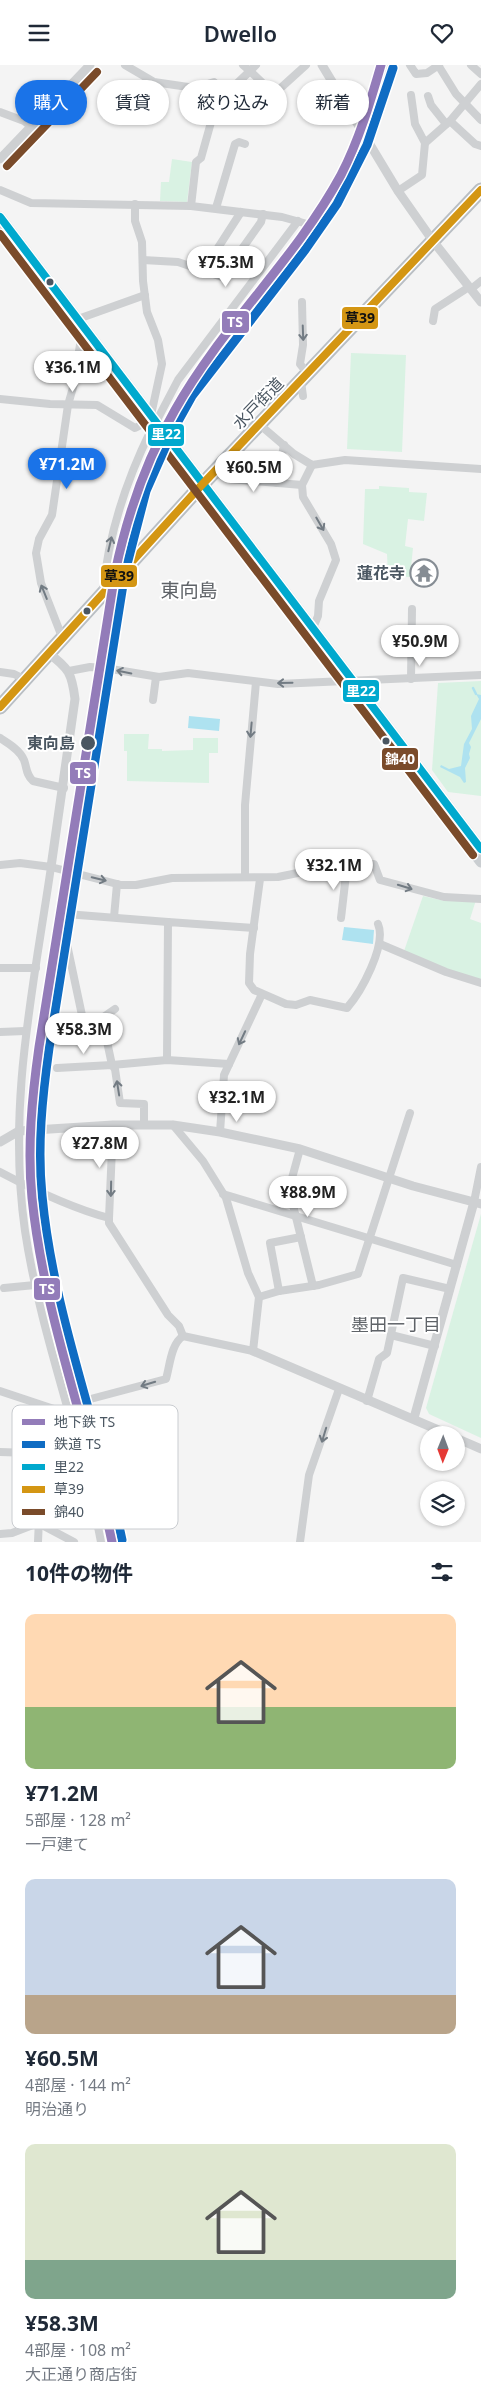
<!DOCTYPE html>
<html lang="ja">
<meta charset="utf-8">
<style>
body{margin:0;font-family:"Noto Sans","Noto Sans JP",sans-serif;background:#f6f6f7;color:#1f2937;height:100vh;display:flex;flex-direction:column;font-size:19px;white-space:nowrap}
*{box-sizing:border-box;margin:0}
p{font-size:16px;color:#747a83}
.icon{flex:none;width:28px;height:28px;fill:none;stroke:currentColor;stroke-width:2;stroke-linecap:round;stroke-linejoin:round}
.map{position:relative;height:1477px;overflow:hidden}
.drawer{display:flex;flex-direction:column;background:#fff;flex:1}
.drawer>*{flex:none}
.hud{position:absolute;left:15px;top:15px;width:451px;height:45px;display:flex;gap:10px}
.needle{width:32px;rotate:181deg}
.fabs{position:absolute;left:420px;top:1361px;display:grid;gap:10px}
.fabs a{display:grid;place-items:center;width:45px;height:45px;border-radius:50%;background:#fff;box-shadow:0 1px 4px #0004;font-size:25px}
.price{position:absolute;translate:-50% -42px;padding:0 11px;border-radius:18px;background:#fff;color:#222;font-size:16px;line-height:32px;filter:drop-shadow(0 1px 2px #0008)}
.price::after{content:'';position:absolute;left:50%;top:30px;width:15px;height:11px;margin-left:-8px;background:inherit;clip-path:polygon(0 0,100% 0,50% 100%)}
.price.selected{background:#1a73e8;color:#fff}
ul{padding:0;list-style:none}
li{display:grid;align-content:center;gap:10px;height:265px;padding:0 25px}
li span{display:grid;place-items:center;height:155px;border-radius:10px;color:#555}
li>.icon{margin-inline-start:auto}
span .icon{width:90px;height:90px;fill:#fffc;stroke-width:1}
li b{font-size:21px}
h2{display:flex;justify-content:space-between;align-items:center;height:60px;padding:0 25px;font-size:21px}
.pill{padding:0 18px;border-radius:22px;background:#fff;box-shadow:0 1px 4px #0004;font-size:18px;line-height:45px}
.pill.selected{background:#1a73e8;color:#fff}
header{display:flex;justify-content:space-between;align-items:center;height:65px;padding:0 25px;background:#fff;font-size:22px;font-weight:600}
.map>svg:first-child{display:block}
.green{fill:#d9f2e3}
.water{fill:#aee2f0}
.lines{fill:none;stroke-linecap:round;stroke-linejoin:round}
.stream{stroke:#aee2f0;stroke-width:2.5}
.minor-tunnel{stroke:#d2d4d7;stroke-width:8;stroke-dasharray:8 4;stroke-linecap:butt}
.trunk-casing{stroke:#b9bec3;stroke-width:15}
.minor{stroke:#ced0d2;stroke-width:8}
.tertiary{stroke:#ced0d2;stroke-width:9}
.primary{stroke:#caced1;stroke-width:11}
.trunk{stroke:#c4c9cd;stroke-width:12}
.bus-1-casing{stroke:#fff;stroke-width:11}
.bus-2-casing{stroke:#fff;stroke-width:11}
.bus-3-casing{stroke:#fff;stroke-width:11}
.bus-1{stroke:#00a9ce;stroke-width:8}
.bus-2{stroke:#d49613;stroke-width:8}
.bus-3{stroke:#7a4b2a;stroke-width:8}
.rail-1-casing{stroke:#fff;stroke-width:12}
.rail-1{stroke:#0f6cc3;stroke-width:9}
.metro-1-casing{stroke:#fff;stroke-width:12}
.metro-1{stroke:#937cb9;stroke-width:9}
.oneway{stroke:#727b83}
.bus-dot{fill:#4a5661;stroke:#fff;stroke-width:2}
.labels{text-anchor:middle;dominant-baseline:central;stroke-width:4;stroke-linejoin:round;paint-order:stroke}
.street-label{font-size:16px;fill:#4a5661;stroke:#fff}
.poi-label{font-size:16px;font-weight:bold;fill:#4a5661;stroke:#fff;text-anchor:end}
.stop-label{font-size:16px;font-weight:bold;fill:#4a5661;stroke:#fff;text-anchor:end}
.neighbourhood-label{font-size:18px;fill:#5f6368;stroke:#fff}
.quarter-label{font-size:19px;fill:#5f6368;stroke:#fff}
.key{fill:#fff;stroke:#c9ccd0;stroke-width:1}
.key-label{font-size:14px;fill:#4a5661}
.line-badge{stroke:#fff;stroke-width:2}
.badge-label{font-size:14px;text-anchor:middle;font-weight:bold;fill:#fff}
.pale-badge-label{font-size:14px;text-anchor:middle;font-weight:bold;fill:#111}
</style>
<header><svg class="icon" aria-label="menu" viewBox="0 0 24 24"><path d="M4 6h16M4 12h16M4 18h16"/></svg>Dwello<svg class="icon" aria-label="heart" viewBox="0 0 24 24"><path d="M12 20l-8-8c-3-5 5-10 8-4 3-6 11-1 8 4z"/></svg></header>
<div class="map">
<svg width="481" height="1477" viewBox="0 0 481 1477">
<rect width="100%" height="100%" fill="#f4f4f4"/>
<g class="green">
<polygon points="172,94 192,97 187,137 160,136 161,117 169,117"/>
<polygon points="351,288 406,290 402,387 347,384"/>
<polygon points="379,421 409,423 409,427 427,428 424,456 408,454 405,481 413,483 410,512 388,511 387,489 363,479 365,424 379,424"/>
<polygon points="481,616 481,731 448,727 432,705 438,618"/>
<polygon points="124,669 149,669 148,684 162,684 162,686 193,685 193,673 218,673 218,688 209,688 209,718 127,716 127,686 124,686"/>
<polygon points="423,831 445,836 476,835 470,854 481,858 481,915 443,903 404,886"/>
<polygon points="481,1149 481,1373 429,1349 426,1343"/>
</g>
<g class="water">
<polygon points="476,629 481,630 481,654 469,678 471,682 469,689 470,693 465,703 466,717 464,718 460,712 440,702 441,700 449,704 461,701 464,679 472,664 471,651 479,634"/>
<polygon points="189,651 220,654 219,666 188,663"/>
<polygon points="344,862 374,865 373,879 342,875"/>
</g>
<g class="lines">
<polyline class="stream" points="473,623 476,629"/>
<polyline class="minor-tunnel" points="88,1410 101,1408"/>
<g class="trunk-casing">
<polyline id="trunk" points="0,642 197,425 481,125"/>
</g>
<g class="minor">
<polyline points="125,0 154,17 195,23 214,17 226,29"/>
<polyline points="256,0 250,6 274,29 306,0"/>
<polyline points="410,0 416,9 427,8 439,0"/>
<polyline points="438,0 456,29 481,55"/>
<polyline points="471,0 481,9"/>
<polyline points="411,30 415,59 425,78"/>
<polyline points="428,31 431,40 446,59"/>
<polyline points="0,47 24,56 32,62"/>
<polyline points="450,56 475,79 481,81"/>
<path d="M0,125l31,13 160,3 91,11 36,10c34,-49 58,-104 72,-162"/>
<polyline points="398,126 422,110 425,78 450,56 481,19"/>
<polyline points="135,139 135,156 142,177 143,216 147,247 158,275 162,299 151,350"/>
<polyline points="191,141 196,97 201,93 215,43 226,29 250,6 243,0"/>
<polyline points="216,143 235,79 239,77 245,79"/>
<polyline points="143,195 178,197 222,212 261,157 263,149"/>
<polyline points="203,206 241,147"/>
<polyline points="471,224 481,216"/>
<polyline points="302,237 303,280 300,299 308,309"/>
<polyline points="78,254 145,230"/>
<polyline points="433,256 435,244 469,222"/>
<polyline points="301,317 303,331"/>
<polyline points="0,334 50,339 97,340 135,363 145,358"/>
<polyline points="156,357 178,315 298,156"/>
<polyline points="260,360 294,389 312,400 345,395 481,404"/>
<polyline points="312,400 302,420 303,432 331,479 336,495 319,536 318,551 313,563"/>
<polyline points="214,407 229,414 302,420"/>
<polyline points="277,418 284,380"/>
<path d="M103,527c5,-57 23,-111 48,-162"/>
<polyline points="62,572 41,518 36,488 39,474 52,450 68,340 74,319 81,273"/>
<polyline points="69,606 90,602 105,603 159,612 188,608 278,619 481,610"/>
<polyline points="0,607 14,609 24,614"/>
<polyline points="411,614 412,544"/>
<polyline points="153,635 156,612"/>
<path d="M0,673c8,5 20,12 24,22 3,8 2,15 9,21l31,7"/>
<polyline points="0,800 20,798 51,802 121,820 136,820 172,813 278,812 327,802 374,799 380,815 444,832 481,834"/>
<path d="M51,802c-18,123 -44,239 -26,364 16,106 56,206 76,311"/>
<polyline points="73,808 65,870 83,955 102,953 112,1000 167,995 229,999"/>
<polyline points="245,812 245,740 256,617"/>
<path d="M260,814l-10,75 -1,29 5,7 32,14 10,1 14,-5 37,8c14,-16 40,-63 31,-84"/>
<polyline points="66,849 168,857"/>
<polyline points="114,852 117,819"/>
<polyline points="341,853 347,801"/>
<polyline points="380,879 446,907 481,918"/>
<polyline points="0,903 36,903"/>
<polyline points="102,953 115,944"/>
<polyline points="0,967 25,966"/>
<polyline points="167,995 168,857 254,863"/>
<polyline points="57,1003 112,1000 115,1004 120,1038 144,1039 144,1060"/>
<polyline points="220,1067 224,1010 262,929"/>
<polyline points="300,1084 289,1124 313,1221"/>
<path d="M0,1107c34,18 71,36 109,46v5l59,92 11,11 4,10 70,15 6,-54 -11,-24 -22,-75 -23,-37 -30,-36"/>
<polyline points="223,1129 457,1200"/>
<polyline points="474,1137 481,1102"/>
<polyline points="109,1153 113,1060"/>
<polyline points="4,1223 35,1220"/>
<polyline points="279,1226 270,1178 301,1172"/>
<polyline points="259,1232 279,1226 319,1220 358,1209 410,1048"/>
<polyline points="391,1270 435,1281"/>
<polyline points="0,1326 60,1346 69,1344"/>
<polyline points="367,1336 379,1294 387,1288 403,1213 450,1224"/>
<polyline points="0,1387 63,1389"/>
<polyline points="60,1415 88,1410"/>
<polyline points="0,1469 12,1468 38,1458 74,1477"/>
<path d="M38,1477l1,-23 23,-42 7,-68 14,-8 83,-22c4,-14 5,-35 17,-43"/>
<polyline points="300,1477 309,1410 339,1324"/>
</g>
<g class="tertiary">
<polyline points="322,0 398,126 433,176 481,237"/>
<polyline points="0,94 90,0"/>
<path d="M48,588c21,15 24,21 27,46l-24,168"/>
<polyline points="0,1077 19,1066 113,1060 173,1060 220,1067 300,1084 413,1121 481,1139"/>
<polyline points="253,1286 450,1370"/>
<polyline points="414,1353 474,1137"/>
<polyline points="456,1373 481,1384"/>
</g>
<g class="primary">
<polyline points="0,152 481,784"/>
<polyline points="0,166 251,495"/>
<polyline points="308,570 481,797"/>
</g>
<use href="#trunk" class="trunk"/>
<g class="bus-1-casing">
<polyline id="bus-1" points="0,152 481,784"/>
</g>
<g class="bus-2-casing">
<polyline id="bus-2" points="0,642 197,425 481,125"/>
</g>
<g class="bus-3-casing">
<g id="bus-3">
<polyline points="7,101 97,7"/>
<polyline points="0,169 473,790"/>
</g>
</g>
<use href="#bus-1" class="bus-1"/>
<use href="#bus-2" class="bus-2"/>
<use href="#bus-3" class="bus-3"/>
<g class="rail-1-casing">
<path id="rail-1" d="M122,1475c-24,-115 -69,-227 -80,-344 -5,-49 0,-99 7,-148l76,-476 21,-81 26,-59 20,-36 113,-146 32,-46 30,-59 26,-77"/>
</g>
<use href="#rail-1" class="rail-1"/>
<g class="metro-1-casing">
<path id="metro-1" d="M112,1477c-24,-115 -68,-226 -80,-344 -5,-50 0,-101 7,-151l76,-474c12,-58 30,-111 60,-163 47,-84 120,-150 166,-235 18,-35 29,-72 40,-110"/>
</g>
<use href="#metro-1" class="metro-1"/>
</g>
<defs><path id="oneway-shaft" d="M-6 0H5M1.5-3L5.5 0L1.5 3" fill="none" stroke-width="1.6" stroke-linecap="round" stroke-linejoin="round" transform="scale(1.25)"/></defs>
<g class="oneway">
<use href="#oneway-shaft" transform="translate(303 268) rotate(88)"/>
<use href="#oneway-shaft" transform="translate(320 459) rotate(60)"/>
<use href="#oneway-shaft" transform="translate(110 479) rotate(-77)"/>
<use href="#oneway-shaft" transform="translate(44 527) rotate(-112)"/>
<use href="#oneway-shaft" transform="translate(124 607) rotate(-168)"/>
<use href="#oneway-shaft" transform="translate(285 618) rotate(179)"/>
<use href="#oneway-shaft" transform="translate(251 665) rotate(95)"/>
<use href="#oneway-shaft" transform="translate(99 814) rotate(14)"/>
<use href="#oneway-shaft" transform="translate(405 822) rotate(17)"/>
<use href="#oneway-shaft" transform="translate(242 973) rotate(115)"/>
<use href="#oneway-shaft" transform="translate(118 1023) rotate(-99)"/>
<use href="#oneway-shaft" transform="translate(111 1124) rotate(91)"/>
<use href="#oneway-shaft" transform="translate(148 1319) rotate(163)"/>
<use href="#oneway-shaft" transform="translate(324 1370) rotate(107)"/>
</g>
<defs>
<g id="temple-ring" transform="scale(1.4375)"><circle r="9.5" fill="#fff" stroke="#868d94" stroke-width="1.5"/><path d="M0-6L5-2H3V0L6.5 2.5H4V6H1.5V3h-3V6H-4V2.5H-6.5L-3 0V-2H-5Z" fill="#868d94"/></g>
</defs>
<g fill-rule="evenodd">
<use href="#temple-ring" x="424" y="508"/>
</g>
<g class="bus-dot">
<circle cx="50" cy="217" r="4.5"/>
<circle cx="87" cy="546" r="4.5"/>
<circle cx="386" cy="676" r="4.5"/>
<circle cx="88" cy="678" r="8"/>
</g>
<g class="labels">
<g class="street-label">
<text transform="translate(258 338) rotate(-46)">水戸街道</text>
</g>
<g class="poi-label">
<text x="405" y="508">蓮花寺</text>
</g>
<g class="stop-label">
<text x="75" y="678">東向島</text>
</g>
<g class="neighbourhood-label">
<text x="396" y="1259">墨田一丁目</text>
</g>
<g class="quarter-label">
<text x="189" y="525">東向島</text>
</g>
</g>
<rect x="12" y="1340" width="166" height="124" rx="8" class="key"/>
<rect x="22" y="1354" width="23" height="6" fill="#937cb9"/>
<rect x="22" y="1376" width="23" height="7" fill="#0f6cc3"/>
<rect x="22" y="1399" width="23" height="6" fill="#00a9ce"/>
<rect x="22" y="1421" width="23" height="7" fill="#d49613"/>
<rect x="22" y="1444" width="23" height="6" fill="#7a4b2a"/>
<g class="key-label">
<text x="54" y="1362">地下鉄 TS</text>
<text x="54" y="1384">鉄道 TS</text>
<text x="54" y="1407">里22</text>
<text x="54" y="1429">草39</text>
<text x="54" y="1452">錦40</text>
</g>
<g class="line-badge">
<rect x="341" y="241" width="38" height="24" rx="5" fill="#d49613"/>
<rect x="221" y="245" width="29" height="24" rx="5" fill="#937cb9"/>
<rect x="147" y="358" width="38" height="24" rx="5" fill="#00a9ce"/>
<rect x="100" y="499" width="38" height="24" rx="5" fill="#d49613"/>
<rect x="342" y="614" width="38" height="24" rx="5" fill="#00a9ce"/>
<rect x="381" y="682" width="38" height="24" rx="5" fill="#7a4b2a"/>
<rect x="69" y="696" width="28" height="24" rx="5" fill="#937cb9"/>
<rect x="33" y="1212" width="28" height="24" rx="5" fill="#937cb9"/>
</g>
<g class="badge-label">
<text x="235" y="262">TS</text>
<text x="166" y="374">里22</text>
<text x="361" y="631">里22</text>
<text x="400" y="699">錦40</text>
<text x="83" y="713">TS</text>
<text x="47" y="1229">TS</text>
</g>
<g class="pale-badge-label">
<text x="360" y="258">草39</text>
<text x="119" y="516">草39</text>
</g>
</svg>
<div class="fabs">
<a><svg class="needle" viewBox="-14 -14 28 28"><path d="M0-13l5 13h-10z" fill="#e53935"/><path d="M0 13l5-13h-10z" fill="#747a83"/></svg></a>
<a><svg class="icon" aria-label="layers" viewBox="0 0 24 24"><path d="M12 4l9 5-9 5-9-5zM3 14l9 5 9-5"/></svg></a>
</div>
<b class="price" style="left:226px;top:223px">¥75.3M</b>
<b class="price" style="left:73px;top:328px">¥36.1M</b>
<b class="price selected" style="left:67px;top:425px">¥71.2M</b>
<b class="price" style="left:254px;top:428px">¥60.5M</b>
<b class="price" style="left:420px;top:602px">¥50.9M</b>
<b class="price" style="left:334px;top:826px">¥32.1M</b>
<b class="price" style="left:84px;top:990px">¥58.3M</b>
<b class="price" style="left:237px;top:1058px">¥32.1M</b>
<b class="price" style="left:100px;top:1104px">¥27.8M</b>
<b class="price" style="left:308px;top:1153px">¥88.9M</b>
<div class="hud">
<a class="pill selected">購入</a>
<a class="pill">賃貸</a>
<a class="pill">絞り込み</a>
<a class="pill">新着</a>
</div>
</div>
<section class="drawer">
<h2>10件の物件<svg class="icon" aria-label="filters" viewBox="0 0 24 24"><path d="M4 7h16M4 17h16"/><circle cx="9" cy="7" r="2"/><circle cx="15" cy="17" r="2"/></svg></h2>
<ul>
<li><span style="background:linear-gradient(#ffd9b3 60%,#8fb573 0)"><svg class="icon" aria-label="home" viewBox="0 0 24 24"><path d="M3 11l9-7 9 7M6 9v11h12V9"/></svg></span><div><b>¥71.2M</b><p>5部屋 · 128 m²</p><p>一戸建て</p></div></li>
<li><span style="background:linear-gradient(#c9d6e8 75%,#b9a48a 0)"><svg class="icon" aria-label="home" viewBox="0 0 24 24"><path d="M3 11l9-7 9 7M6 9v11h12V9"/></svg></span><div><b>¥60.5M</b><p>4部屋 · 144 m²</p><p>明治通り</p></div></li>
<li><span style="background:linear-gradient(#dfe7d0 75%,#7fa58c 0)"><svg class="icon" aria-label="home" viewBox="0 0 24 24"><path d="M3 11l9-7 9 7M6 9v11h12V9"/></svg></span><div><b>¥58.3M</b><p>4部屋 · 108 m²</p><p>大正通り商店街</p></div></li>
</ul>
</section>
